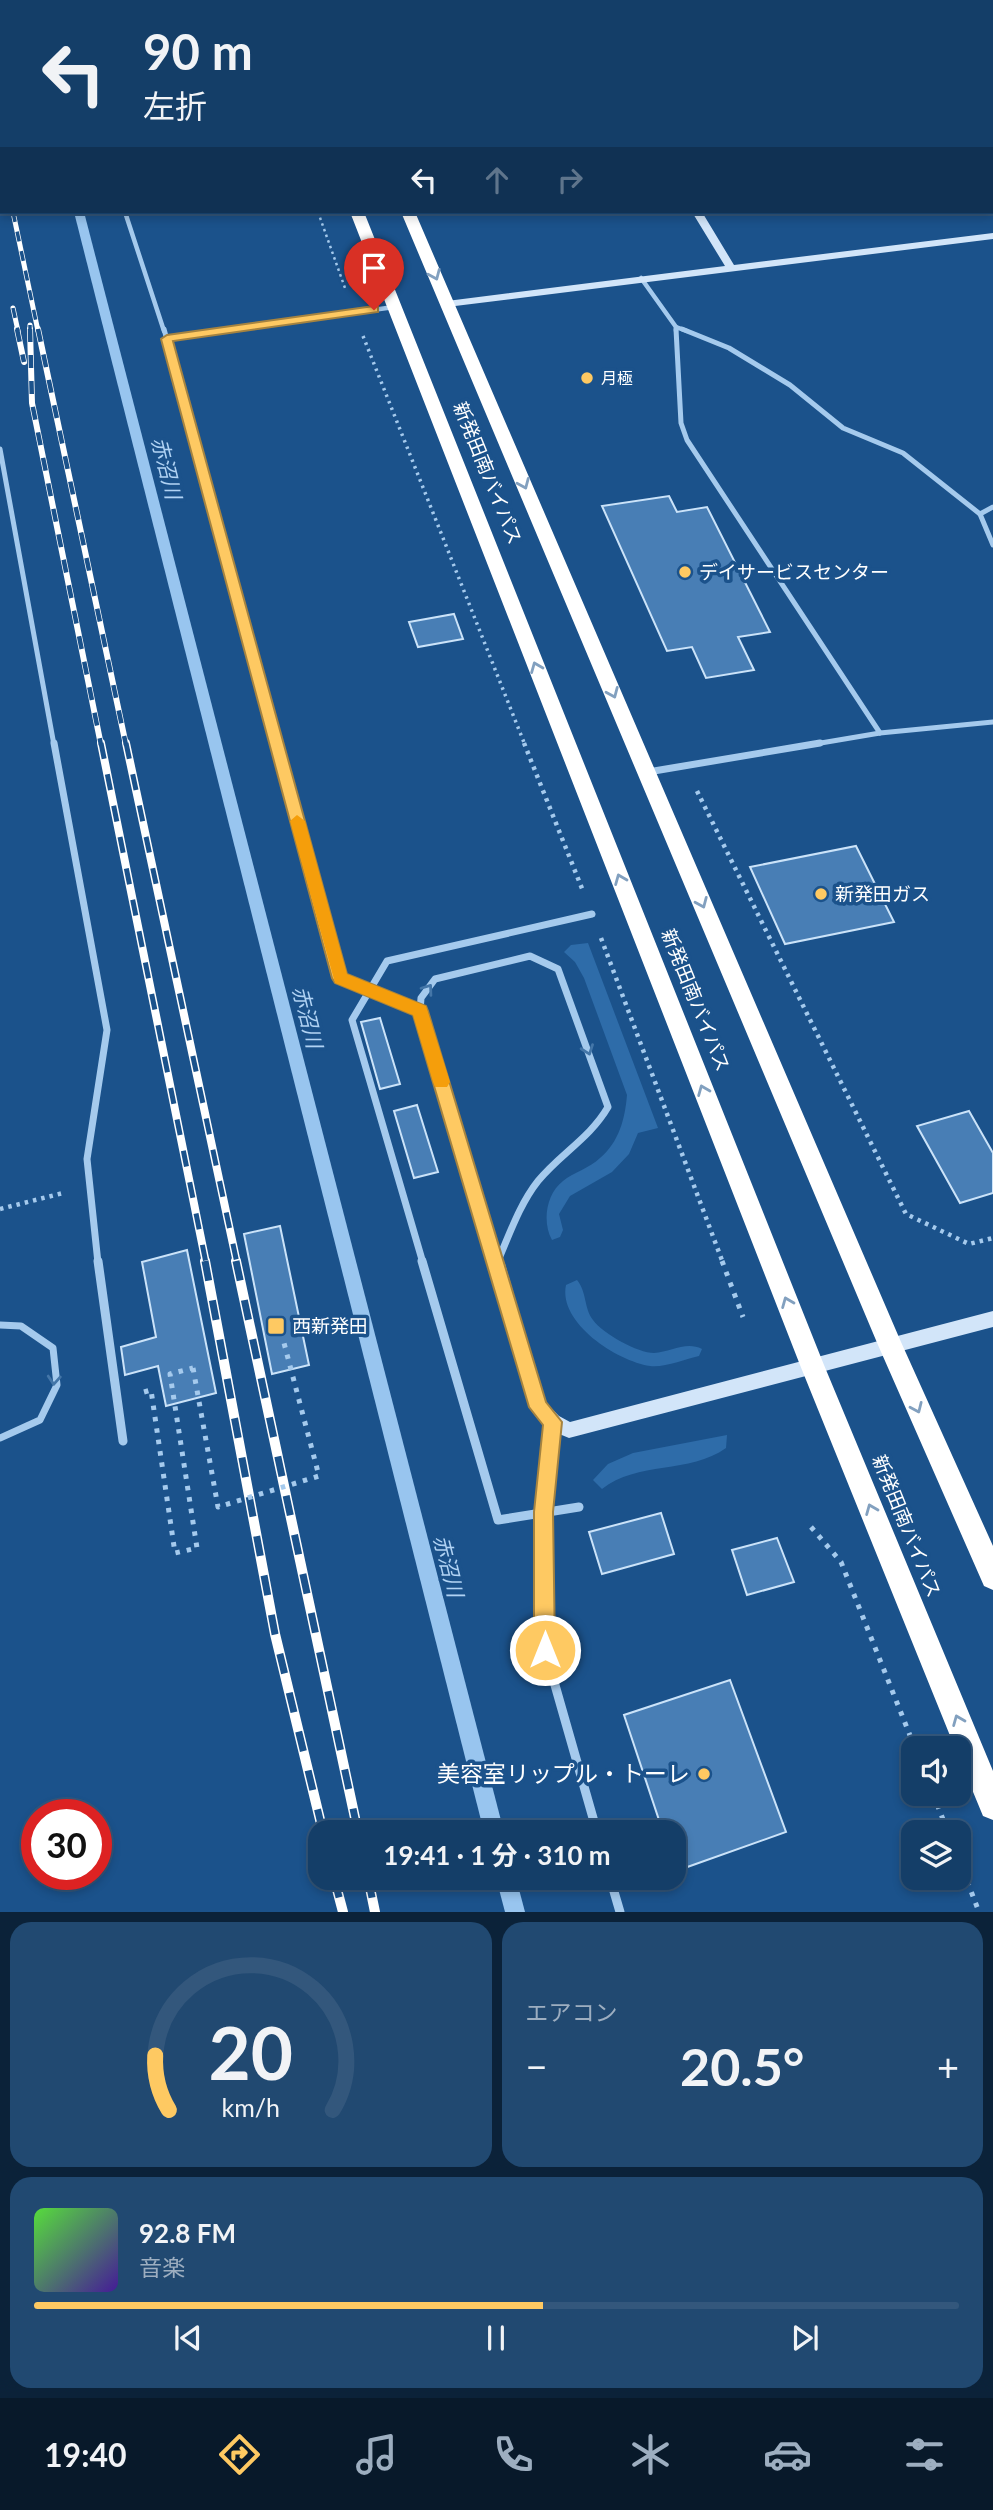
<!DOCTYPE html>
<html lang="ja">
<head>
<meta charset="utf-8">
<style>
  :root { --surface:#143e68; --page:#214971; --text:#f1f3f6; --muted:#9daec0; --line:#33577c; --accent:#fec962 }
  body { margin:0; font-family:Lato,"Noto Sans JP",sans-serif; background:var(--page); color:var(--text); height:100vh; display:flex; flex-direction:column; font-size:26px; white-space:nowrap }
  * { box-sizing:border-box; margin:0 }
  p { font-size:23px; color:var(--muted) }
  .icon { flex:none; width:38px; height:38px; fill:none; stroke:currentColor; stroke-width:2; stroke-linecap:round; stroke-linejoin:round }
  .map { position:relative; height:1912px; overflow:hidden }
  .panel { display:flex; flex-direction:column; gap:10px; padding:10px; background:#0b2239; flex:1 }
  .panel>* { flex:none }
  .guide { position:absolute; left:0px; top:0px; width:994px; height:214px; box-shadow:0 4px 10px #0003,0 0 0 2px var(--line); background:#143e68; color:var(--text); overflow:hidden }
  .buttons { position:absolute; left:901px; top:1736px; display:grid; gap:14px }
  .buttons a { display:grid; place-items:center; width:70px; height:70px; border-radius:14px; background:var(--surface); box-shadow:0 4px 10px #0003,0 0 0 2px var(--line); font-size:35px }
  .speed { position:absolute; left:21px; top:1799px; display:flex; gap:14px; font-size:35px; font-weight:700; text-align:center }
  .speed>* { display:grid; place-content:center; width:91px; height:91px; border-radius:50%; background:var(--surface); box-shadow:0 4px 10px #0003,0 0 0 2px var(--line); line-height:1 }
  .speed .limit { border:10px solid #d22; background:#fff; color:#111 }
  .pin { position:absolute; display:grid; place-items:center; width:60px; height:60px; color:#fff; margin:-72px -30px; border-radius:50% 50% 50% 0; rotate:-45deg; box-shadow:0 0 7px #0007 }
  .pin .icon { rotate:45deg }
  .me { position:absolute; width:77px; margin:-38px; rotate:0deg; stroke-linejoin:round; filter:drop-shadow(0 0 5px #0008) }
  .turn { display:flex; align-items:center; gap:24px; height:147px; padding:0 28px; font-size:32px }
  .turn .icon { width:91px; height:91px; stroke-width:2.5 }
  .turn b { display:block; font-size:49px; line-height:60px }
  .lanes { display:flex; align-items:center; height:66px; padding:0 28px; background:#0003; justify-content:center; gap:35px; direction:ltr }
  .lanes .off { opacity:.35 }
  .big { font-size:52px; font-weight:700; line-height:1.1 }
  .panel .tile { flex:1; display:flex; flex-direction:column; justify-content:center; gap:10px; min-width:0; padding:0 24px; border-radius:21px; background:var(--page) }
  .panel .dial { align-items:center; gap:0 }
  .dial svg { height:182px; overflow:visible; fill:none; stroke:var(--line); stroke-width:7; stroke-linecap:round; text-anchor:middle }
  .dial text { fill:var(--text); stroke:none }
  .song { display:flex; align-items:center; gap:21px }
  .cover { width:84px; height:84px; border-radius:10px; background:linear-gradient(135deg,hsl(110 70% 55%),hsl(260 70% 35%)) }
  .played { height:7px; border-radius:4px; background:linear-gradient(90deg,var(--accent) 55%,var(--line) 55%) }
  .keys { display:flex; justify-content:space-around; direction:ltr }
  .heat { display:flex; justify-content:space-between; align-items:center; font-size:38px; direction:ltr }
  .panel .tiles { flex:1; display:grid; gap:10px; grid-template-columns:1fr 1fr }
  .tile:last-child { grid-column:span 2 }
  .trip { position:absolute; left:308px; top:1820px; width:378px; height:70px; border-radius:21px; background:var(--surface); box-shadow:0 4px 10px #0003,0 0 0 2px var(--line); font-weight:700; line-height:70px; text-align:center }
  .dock { display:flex; height:112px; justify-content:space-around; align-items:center; background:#08192a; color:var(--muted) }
  .dock .icon { width:49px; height:49px }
  .dock .active { color:var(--accent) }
  .dock b { font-size:32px; color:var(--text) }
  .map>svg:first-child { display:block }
  .green { fill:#2e6ca9 }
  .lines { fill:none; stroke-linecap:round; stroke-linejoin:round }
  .stream { fill:#98c5ef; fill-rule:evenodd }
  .building { fill:#487eb5; stroke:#cbe3f9; stroke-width:2 }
  .path-far3 { stroke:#a5caed; stroke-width:2.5; stroke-dasharray:2.5 3.5; stroke-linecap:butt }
  .path-far2 { stroke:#a5caed; stroke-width:3.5; stroke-dasharray:2.5 4.5; stroke-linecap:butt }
  .path-far1 { stroke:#a5caed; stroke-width:4.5; stroke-dasharray:3.5 5; stroke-linecap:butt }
  .path { stroke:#a5caed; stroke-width:5; stroke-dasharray:4.5 7; stroke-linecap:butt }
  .lane { stroke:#a5caed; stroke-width:7 }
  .street-far3 { stroke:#a5caed; stroke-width:4.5 }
  .street-far2 { stroke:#a5caed; stroke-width:5 }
  .street-far1 { stroke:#a5caed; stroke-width:7 }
  .street { stroke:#a5caed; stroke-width:9 }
  .secondary { fill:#d2e5f9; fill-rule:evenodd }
  .highway { fill:#fff; fill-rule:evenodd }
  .rail-far3-casing { stroke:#fff; stroke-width:5 }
  .rail-far2-casing { stroke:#fff; stroke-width:6 }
  .rail-far1-casing { stroke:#fff; stroke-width:8 }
  .rail-casing { stroke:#fff; stroke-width:10 }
  .rail-far3 { stroke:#1b528b; stroke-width:3.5; stroke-dasharray:10; stroke-linecap:butt }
  .rail-far2 { stroke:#1b528b; stroke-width:4.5; stroke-dasharray:13; stroke-linecap:butt }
  .rail-far1 { stroke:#1b528b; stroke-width:5; stroke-dasharray:16; stroke-linecap:butt }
  .rail { stroke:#1b528b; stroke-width:7; stroke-dasharray:20; stroke-linecap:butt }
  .path-bridge { stroke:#a5caed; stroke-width:5; stroke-dasharray:4.5 7; stroke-linecap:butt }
  .oneway { stroke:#82a0bf }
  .oneway2 { stroke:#4476a8 }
  .route { fill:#fec962; stroke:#a58340; stroke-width:2 }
  .slow { fill:#f59e0b }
  .poi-dot { fill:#fec962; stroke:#1b528b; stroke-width:2.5 }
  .labels { text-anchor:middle; stroke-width:7; stroke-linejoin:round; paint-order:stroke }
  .far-poi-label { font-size:16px; fill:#fff; stroke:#1b528b; text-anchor:start }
  .street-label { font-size:19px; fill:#fff; stroke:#1b528b }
  .poi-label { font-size:19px; fill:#fff; stroke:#1b528b; text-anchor:start }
  .water-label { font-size:21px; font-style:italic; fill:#b1d3f4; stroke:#1b528b }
  .near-poi-label { font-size:23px; fill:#fff; stroke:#1b528b; text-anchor:end }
</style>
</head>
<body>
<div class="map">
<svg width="993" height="1912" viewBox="0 0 993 1912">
  <rect width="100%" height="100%" fill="#1b528b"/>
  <g class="green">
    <path d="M588,943l70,185 -20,5 -9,21 -17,18 -42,24 -11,18 4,16 -3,7 -8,3c-10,-18 -6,-46 11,-59 11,-9 27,-13 37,-23 19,-16 25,-39 27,-63l-43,-117 -9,-16 -11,-10 7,-7z"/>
    <path d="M577,1280c10,12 7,29 16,40 10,14 45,33 61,33 17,-1 32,-12 48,-4l-3,7c-14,3 -35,12 -49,10 -33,-5 -92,-43 -84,-81z"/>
    <path d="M727,1435l-1,13c-36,26 -89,13 -124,41l-9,-9 15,-16 25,-11z"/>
  </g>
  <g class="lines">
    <g class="stream">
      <polygon points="20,0 28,0 29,2 21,2"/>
      <polygon points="74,212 84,212 504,1832 484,1832"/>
      <polygon points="496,1878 516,1878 525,1912 505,1912"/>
    </g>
  </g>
  <g class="building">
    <polygon points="669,496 677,512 707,507 770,632 738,637 754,670 706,678 692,647 667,651 602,506"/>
    <polygon points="454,614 463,639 418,647 409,622"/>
    <polygon points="856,846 894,922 785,944 750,867"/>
    <polygon points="380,1018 400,1084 380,1089 361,1022"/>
    <polygon points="417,1105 438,1172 414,1178 394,1111"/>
    <polygon points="969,1111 993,1153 993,1193 960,1203 917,1126"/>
    <polygon points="280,1226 309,1365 272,1374 244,1234"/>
    <polygon points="187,1250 216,1393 166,1406 158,1366 125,1375 121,1347 156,1337 142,1262"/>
    <polygon points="661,1513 674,1554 602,1574 589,1532"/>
    <polygon points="777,1538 794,1582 747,1595 732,1550"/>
    <polygon points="730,1680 786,1832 676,1871 674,1832 663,1832 624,1715"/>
  </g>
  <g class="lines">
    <polyline class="path-far3" points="318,212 345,288"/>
    <polyline class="path-far2" points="363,336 525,745"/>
    <g class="path-far1">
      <polyline points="524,743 583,891"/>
      <polyline points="697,791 906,1214 969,1244 993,1238"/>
      <polyline points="601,938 723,1263"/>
      <polyline points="0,1209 63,1193"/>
    </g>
    <g class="path">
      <polyline points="722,1261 743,1317"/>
      <polyline points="144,1392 151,1390 175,1553 197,1548 170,1374 193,1368"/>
      <polyline points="811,1527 841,1562 915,1748"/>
      <polyline points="933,1794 948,1832"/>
      <polyline points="959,1860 979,1912"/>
    </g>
    <polyline class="lane" points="0,1325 21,1326 53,1348 57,1385 40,1420 0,1438"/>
    <g class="street-far3">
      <polyline points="125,212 164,331"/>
      <polyline points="641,278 676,327 676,331"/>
      <polyline points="676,327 687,331"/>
      <polyline points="223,331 394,307"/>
    </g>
    <g class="street-far2">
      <polyline points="164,329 277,745"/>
      <polyline points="676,329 681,423 687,440 880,733"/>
      <polyline points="682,329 729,348 790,385 843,428 903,453 980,514"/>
      <polyline points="167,339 235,329"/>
      <polyline points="0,449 54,745"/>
      <polyline points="993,507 980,514 993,545"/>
      <polyline points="809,745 880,733 993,722"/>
    </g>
    <g class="street-far1">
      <polyline points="54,743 107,1030 87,1159 98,1263"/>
      <polyline points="276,743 340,978 420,1011"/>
      <polyline points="648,772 820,743"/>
      <polyline points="423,1263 352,1020 387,961 592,914"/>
      <path d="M497,1263l-77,-252 1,-13 14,-19 95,-23 28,13 50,138c-18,31 -48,47 -70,74 -19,24 -29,55 -41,82"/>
    </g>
    <g class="street">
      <polyline points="98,1261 123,1441"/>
      <polyline points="422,1261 498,1520 579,1507"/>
      <polyline points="496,1261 497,1264 498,1261"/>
      <polyline points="553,1422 544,1512 545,1650 597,1832"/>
      <polyline points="610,1878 620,1912"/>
    </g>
    <g class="secondary">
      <polygon points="567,0 575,0 576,2 568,2"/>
      <polygon points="692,212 702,212 734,265 993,233 993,239 447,307 442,304 447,301 725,266"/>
      <path d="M497,1257l6,2 2,5 40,138 14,14 11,6 423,-111v16l-424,111c-16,-6 -32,-15 -39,-31l-41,-143 2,-5z"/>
    </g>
    <g class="highway">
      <polygon points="267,0 279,0 280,2 268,2"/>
      <polygon points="312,0 324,0 325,2 313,2"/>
      <polygon points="350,212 364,212 824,1365 993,1771 993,1820 983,1816 959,1758 959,1748 955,1748 800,1365"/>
      <polygon points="401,212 415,212 901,1342 993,1546 993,1590 984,1586 878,1345"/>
    </g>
    <g class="rail-far3-casing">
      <g id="rail-far3">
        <polyline points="0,148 2,156"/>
        <polyline points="13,212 38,331"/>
        <polyline points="13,308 18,331"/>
        <polyline points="30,325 30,331"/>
      </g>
    </g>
    <g class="rail-far2-casing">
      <g id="rail-far2">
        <polyline points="17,329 24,362"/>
        <polyline points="30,329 32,403 101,745"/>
        <polyline points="38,329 126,745"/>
      </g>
    </g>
    <g class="rail-far1-casing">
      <g id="rail-far1">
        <polyline points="101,743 206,1263"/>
        <polyline points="126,743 237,1263"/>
      </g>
    </g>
    <g class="rail-casing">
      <g id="rail">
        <polyline points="205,1261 275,1634 323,1832"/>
        <polyline points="236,1261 358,1832"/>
        <polyline points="334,1878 343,1912"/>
        <polyline points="368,1878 375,1912"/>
      </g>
    </g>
    <use href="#rail-far3" class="rail-far3"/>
    <use href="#rail-far2" class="rail-far2"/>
    <use href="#rail-far1" class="rail-far1"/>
    <use href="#rail" class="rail"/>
    <polyline class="path-bridge" points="193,1368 218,1507 319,1476 284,1343"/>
  </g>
  <defs><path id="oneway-chevron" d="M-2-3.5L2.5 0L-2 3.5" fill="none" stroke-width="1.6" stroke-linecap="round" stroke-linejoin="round" transform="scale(1.75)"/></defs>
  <g class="oneway">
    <use href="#oneway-chevron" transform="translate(435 275) rotate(67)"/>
    <use href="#oneway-chevron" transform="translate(524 484) rotate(67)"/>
    <use href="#oneway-chevron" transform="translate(536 667) rotate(-112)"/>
    <use href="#oneway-chevron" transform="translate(613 693) rotate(67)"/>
    <use href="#oneway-chevron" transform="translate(620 879) rotate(-112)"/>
    <use href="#oneway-chevron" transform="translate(702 903) rotate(67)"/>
    <use href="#oneway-chevron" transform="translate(703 1090) rotate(-112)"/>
    <use href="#oneway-chevron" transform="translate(787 1302) rotate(-112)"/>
    <use href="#oneway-chevron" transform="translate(917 1408) rotate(66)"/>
    <use href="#oneway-chevron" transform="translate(871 1509) rotate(-112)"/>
    <use href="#oneway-chevron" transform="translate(958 1720) rotate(-112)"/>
  </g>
  <g class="oneway2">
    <use href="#oneway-chevron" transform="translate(428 989) rotate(-54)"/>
    <use href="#oneway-chevron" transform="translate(588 1050) rotate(70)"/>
    <use href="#oneway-chevron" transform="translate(54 1380) rotate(94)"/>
  </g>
  <polygon class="route" points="374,306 378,307 378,312 173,341 347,974 426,1006 428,1011 546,1402 562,1422 553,1512 555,1650 552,1657 545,1660 537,1657 534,1650 534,1512 543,1425 529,1407 413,1015 335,983 332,978 161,339 167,335"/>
  <polygon class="slow" points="297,815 305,821 347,974 426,1006 450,1082 447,1087 435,1087 433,1082 413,1015 335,983 290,821"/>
  <g class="poi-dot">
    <circle cx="587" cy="378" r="7"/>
    <circle cx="685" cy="572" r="7"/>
    <circle cx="821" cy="894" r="7"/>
    <rect x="267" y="1317" width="18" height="18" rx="3.5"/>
    <circle cx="704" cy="1774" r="7"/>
  </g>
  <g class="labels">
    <g class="far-poi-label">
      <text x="601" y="384">月極</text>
    </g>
    <g class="street-label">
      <text transform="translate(488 473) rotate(68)" y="7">新発田南バイパス</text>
      <text transform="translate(696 1000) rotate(68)" y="7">新発田南バイパス</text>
      <text transform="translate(907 1526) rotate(68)" y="7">新発田南バイパス</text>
    </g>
    <g class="poi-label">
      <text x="699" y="579">デイサービスセンター</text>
      <text x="835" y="901">新発田ガス</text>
      <text x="292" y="1333">西新発田</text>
    </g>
    <g class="water-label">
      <text transform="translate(166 468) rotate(76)" y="7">赤沼川</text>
      <text transform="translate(307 1017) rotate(76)" y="7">赤沼川</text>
      <text transform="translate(448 1566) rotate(76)" y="7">赤沼川</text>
    </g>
    <g class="near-poi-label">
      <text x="690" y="1782">美容室リップル・トーレ</text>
    </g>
  </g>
</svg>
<div class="buttons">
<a><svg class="icon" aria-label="sound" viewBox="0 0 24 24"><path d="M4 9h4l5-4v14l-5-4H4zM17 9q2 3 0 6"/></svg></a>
<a><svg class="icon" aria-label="layers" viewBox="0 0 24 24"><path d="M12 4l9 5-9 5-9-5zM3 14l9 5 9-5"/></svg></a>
</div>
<div class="speed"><div class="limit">30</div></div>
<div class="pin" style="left:374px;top:310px;background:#d93025"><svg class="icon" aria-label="arrive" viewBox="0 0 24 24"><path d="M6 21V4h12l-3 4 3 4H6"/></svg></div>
<svg class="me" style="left:545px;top:1650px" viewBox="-20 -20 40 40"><circle r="17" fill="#fec962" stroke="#fff" stroke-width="3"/><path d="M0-11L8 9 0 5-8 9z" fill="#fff"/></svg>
<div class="trip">19:41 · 1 分 · 310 m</div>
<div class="guide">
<div class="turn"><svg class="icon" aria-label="left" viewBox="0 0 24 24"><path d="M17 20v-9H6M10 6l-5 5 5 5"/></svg><div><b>90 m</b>左折</div></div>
<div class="lanes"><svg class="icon" aria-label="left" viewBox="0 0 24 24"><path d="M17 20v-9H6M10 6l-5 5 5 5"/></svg><svg class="icon off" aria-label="ahead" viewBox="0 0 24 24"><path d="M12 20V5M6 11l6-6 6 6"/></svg><svg class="icon off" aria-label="right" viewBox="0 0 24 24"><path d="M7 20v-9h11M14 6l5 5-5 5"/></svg></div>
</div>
</div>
<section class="panel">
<div class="tiles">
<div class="tile dial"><svg viewBox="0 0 100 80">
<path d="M14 69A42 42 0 1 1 86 69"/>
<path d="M14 69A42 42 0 0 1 8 45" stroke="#fec962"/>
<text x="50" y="56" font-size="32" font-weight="700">20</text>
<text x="50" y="72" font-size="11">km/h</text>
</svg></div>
<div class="tile"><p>エアコン</p>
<div class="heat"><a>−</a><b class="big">20.5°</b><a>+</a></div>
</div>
<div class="tile">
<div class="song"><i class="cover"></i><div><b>92.8 FM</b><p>音楽</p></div></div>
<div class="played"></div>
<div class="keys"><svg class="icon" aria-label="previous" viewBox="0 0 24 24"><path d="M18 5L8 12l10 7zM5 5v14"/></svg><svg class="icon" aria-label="pause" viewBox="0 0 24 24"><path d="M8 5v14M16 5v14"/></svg><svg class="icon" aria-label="next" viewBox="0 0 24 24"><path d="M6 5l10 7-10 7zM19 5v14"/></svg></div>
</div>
</div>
</section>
<nav class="dock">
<b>19:40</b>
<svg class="icon active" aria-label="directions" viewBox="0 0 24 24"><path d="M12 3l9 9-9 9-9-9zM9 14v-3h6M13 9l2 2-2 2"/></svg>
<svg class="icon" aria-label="music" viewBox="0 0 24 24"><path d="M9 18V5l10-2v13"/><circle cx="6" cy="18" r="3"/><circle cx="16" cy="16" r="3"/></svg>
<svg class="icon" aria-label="phone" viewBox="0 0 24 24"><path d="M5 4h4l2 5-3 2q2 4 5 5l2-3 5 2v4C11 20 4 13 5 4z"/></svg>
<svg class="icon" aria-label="climate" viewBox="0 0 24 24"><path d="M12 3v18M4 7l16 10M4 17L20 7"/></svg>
<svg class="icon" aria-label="car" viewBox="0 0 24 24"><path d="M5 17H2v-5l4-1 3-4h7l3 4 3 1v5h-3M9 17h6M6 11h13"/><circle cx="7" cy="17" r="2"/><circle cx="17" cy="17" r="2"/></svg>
<svg class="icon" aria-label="filters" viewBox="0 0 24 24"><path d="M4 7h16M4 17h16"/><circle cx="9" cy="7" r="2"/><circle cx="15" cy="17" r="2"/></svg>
</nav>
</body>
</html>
